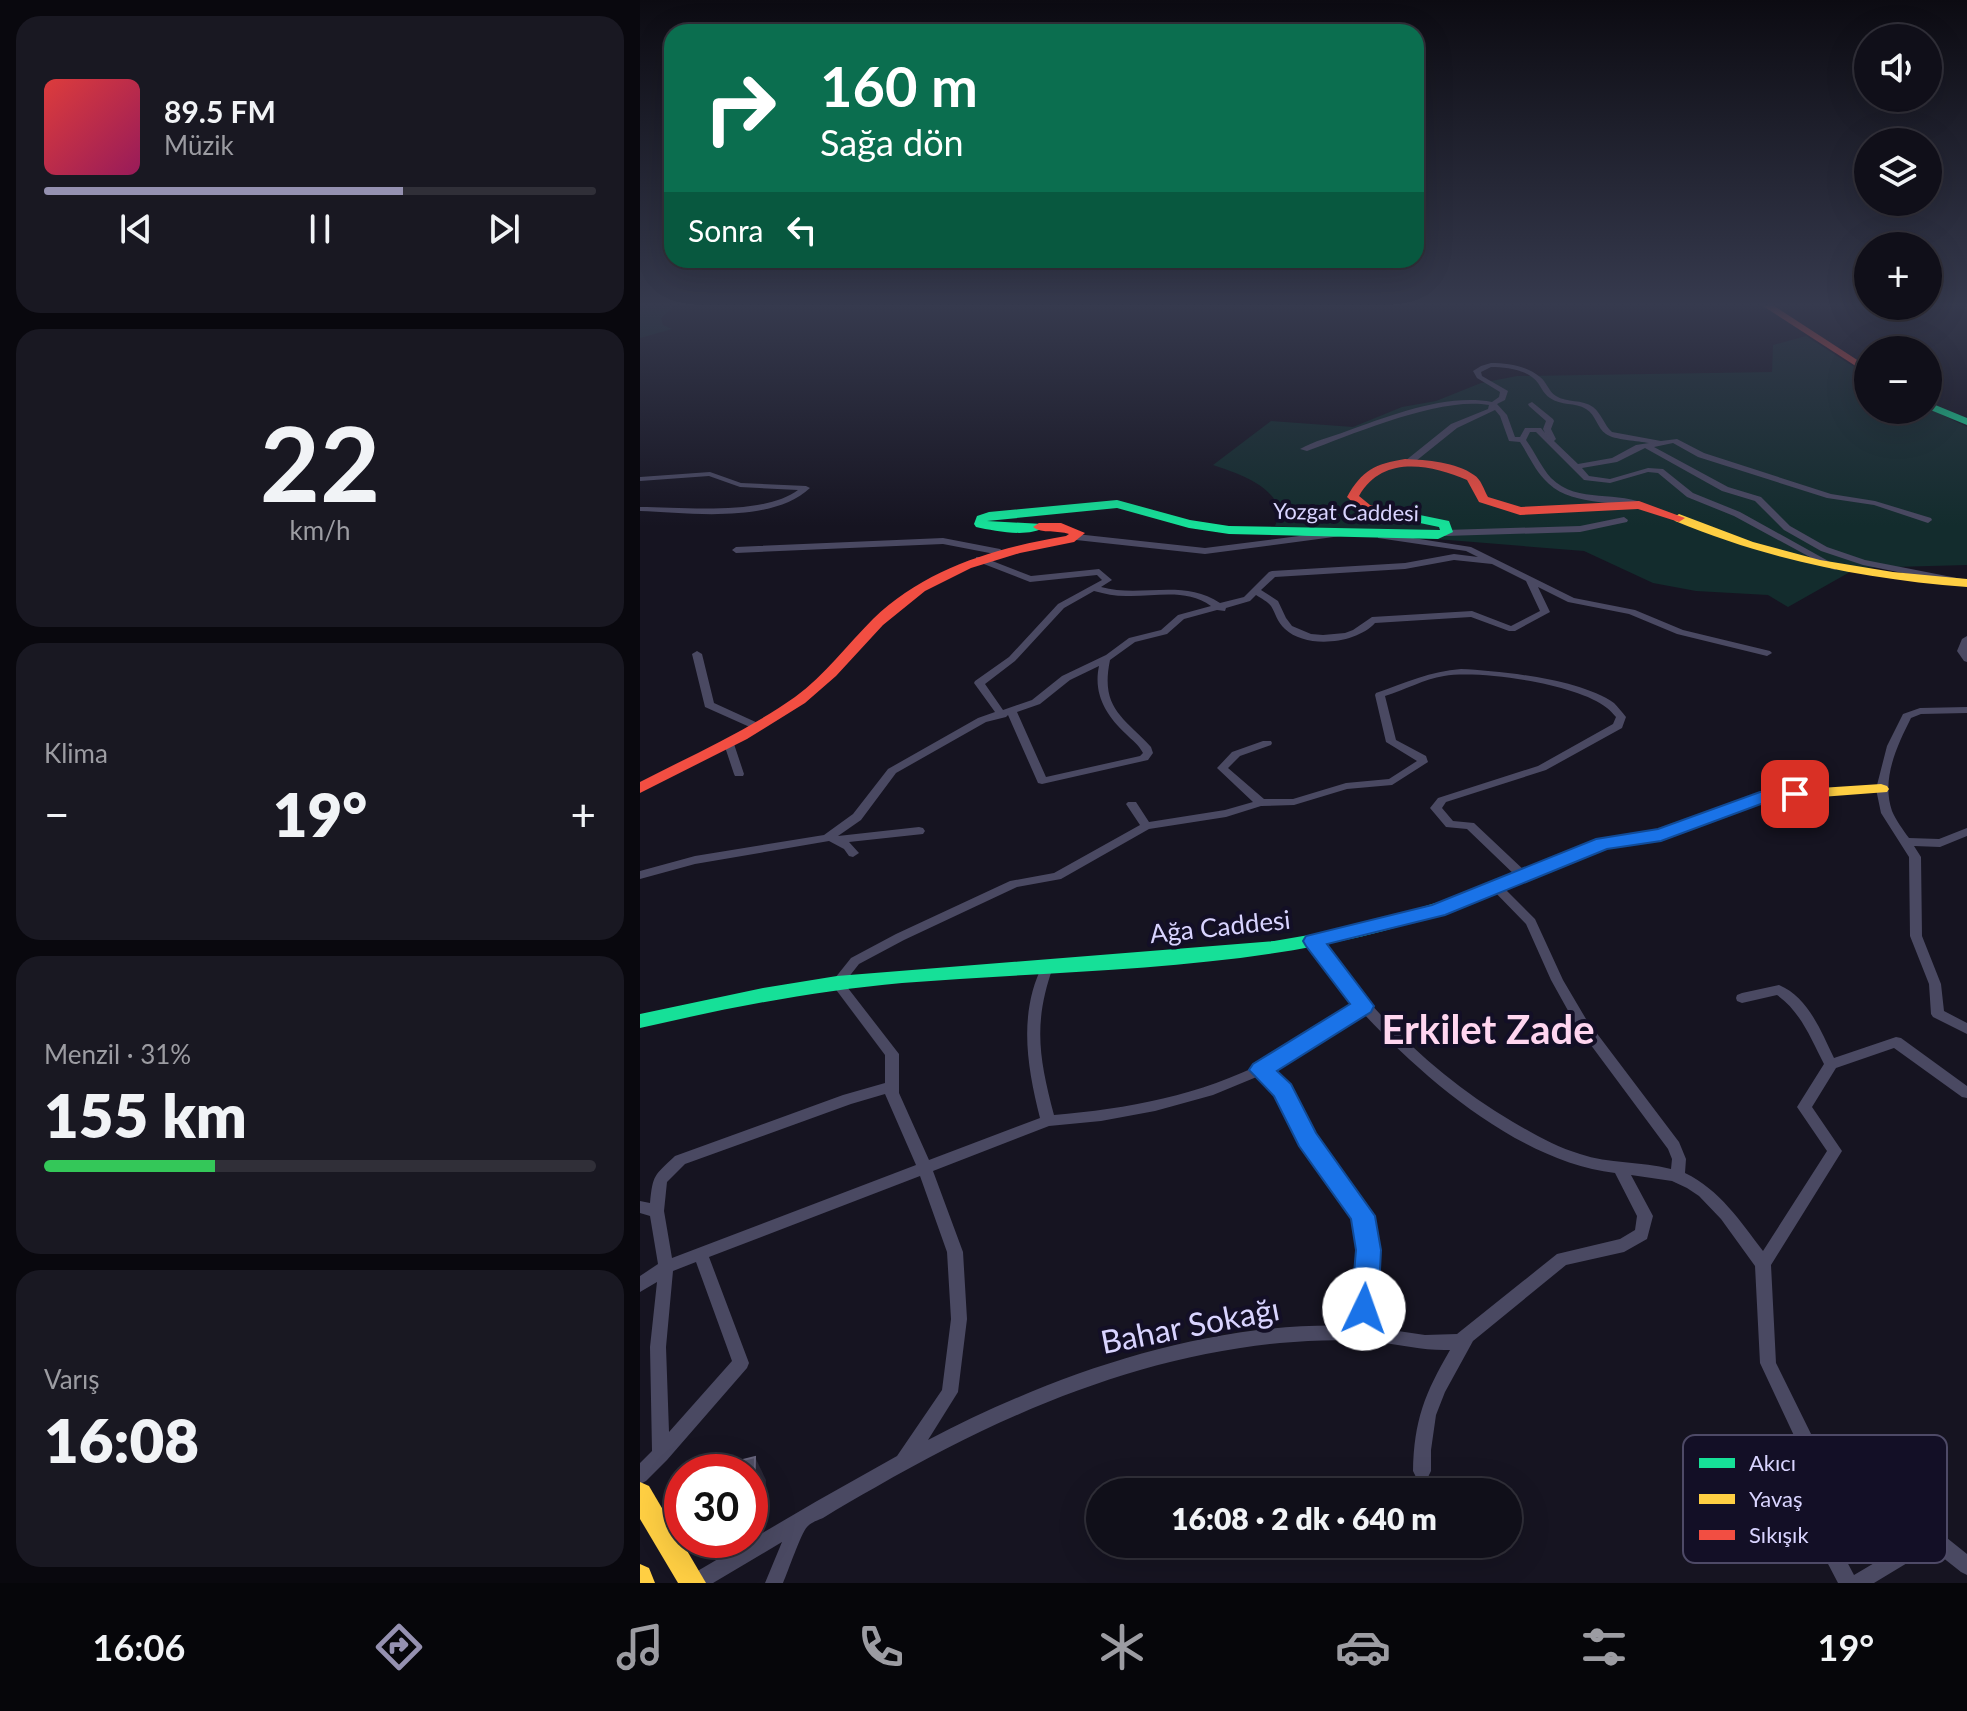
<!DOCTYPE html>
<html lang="tr">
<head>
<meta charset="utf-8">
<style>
  :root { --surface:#100f19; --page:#191822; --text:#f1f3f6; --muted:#9c9ca2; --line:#302f38; --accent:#9591b1 }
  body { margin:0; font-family:Lato,sans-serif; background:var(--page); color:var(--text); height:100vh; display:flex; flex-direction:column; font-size:30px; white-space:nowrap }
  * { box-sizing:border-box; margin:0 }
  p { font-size:26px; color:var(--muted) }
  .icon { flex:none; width:44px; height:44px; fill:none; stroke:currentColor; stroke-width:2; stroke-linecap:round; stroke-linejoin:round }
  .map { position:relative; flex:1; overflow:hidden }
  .sheet { display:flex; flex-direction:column; gap:16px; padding:16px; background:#09080e; width:640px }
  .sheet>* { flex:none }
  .guide { position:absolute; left:24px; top:24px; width:760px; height:244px; border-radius:24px; box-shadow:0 8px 32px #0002,0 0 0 2px var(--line); background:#0b6e4f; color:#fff; overflow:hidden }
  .controls { position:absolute; left:1214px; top:24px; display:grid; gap:16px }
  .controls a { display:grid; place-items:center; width:88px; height:88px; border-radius:50%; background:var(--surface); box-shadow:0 8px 32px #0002,0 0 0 2px var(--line); font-size:40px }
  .speed { position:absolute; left:24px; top:1454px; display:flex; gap:16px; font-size:40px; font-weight:700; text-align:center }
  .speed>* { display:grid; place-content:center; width:104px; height:104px; border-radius:50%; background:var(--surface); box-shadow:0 8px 32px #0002,0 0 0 2px var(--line); line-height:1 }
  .speed .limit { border:12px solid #d22; background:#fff; color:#111 }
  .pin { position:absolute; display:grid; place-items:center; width:68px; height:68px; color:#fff; margin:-34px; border-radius:16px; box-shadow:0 4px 12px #0006 }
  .me { position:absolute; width:88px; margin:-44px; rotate:3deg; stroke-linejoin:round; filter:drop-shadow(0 0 6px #0008) }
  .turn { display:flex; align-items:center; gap:28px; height:168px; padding:0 24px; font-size:36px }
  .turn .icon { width:104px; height:104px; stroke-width:2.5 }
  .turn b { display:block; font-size:56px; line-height:68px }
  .then { display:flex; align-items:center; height:76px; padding:0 24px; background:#0003; gap:16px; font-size:30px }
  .big { font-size:60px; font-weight:800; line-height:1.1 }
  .sheet .tile { flex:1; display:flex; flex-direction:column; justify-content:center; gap:12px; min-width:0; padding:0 28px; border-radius:24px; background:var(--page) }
  .sheet .dial { align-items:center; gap:0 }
  .dial b { font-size:104px; line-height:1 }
  .song { display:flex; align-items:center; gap:24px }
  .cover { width:96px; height:96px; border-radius:12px; background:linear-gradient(135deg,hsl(0 70% 55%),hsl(330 70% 35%)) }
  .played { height:8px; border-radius:4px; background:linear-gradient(90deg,var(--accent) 65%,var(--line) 65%) }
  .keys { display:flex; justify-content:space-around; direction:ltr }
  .heat { display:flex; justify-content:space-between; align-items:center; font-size:44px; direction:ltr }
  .charge { height:12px; border-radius:6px; background:linear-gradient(90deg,#34c759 31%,var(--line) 0) }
  .trip { position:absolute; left:446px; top:1478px; width:436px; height:80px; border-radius:40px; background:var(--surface); box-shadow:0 8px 32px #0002,0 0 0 2px var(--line); font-weight:800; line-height:80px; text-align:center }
  .dock { display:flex; height:128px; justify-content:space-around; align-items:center; background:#06060a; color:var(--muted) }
  .dock .icon { width:56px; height:56px }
  .dock .current { color:var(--accent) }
  .dock b { font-size:36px; color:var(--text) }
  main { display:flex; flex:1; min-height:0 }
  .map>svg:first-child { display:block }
  .green { fill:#132c2d }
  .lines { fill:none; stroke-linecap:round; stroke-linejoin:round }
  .street { fill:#4a4962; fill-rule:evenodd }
  .fast { fill:#16e098; fill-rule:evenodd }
  .slow { fill:#ffcf43; fill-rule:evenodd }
  .jam { fill:#f24e42; fill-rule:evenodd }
  .shaded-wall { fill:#282635 }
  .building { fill:#504e63; stroke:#66637b; stroke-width:2 }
  .route { fill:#1a73e8; stroke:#114b97; stroke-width:2 }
  .labels { text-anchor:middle; stroke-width:8; stroke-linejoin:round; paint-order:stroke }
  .far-street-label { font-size:22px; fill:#d9d4ff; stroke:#130f26 }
  .street-label { font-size:26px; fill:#d9d4ff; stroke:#130f26 }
  .near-street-label { font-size:32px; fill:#d9d4ff; stroke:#130f26 }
  .near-district-label { font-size:40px; font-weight:bold; fill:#ffd6f0; stroke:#130f26 }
  .key { fill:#130f26; stroke:#4e4a67; stroke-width:2 }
  .key-label { font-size:22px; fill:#d9d4ff }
</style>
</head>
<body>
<main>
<section class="sheet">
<div class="tile">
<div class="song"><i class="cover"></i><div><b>89.5 FM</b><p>Müzik</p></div></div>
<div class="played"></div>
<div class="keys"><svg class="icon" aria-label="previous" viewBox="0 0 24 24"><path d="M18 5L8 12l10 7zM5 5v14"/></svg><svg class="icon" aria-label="pause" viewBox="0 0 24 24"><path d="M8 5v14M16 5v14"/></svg><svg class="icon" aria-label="next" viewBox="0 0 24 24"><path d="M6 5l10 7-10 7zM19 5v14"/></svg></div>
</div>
<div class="tile dial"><b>22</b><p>km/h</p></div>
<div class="tile"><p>Klima</p>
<div class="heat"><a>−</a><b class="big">19°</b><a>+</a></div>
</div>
<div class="tile"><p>Menzil · 31%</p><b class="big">155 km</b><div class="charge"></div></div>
<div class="tile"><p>Varış</p><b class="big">16:08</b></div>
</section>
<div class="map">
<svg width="1327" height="1583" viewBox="0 0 1327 1583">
  <rect width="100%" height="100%" fill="#161421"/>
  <g class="green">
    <polygon points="0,304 37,304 21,318 23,325 32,329 0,338"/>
    <path d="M1166,336l62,40v34l60,-2 39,19v138l-110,3 -69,39 -20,-12 -72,-4 -43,-8 -69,-32 -309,-25 5,-13c-5,-28 -43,-40 -67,-48l58,-44 82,6 49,-20 34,-6 45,-18 36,-7 255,-4 1,-27z"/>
  </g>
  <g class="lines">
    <g class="street">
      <path d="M851,363c17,0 36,3 49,14 7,5 8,14 16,19 11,7 26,3 37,11 9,7 11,18 19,25l49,9 16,-2 27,14 127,41 44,7 56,17 1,2 -4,3 -54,-18 -47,-7 -129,-41 -25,-14 -19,4 74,40 33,10 29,29 37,21 38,13 102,20v6l-104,-21 -42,-14 -37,-21 -29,-29 -33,-10 -77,-43 -28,14 -35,6 7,8 21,3 38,-11 15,1 30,24 47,19 99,55 -4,3 -3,-1 -98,-53 -47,-19 -29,-24 -10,-1 -38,11 -26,-3 -48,-48h-6l-4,8c9,12 15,27 25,38 27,27 68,11 98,28l-4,2c-32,-8 -77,-1 -101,-29 -10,-11 -16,-25 -24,-37l-11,-1 -9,-25 -5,-6 -38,18 -46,37h-6v-4l46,-37 37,-15 1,-4c-48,-9 -136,29 -182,46l-7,-2c14,-8 31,-12 47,-18 42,-15 99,-38 145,-29l7,-5 1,-5 -23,-14 -4,-7 8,-5zM851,367c16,0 38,3 47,16 4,6 6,11 12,15 11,8 25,4 36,11 10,6 11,19 20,25 8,6 33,7 43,9l-13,2 -24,13 -34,6 -24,-23 2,-2 -5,-10 3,-8 -1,-2 -21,-17 -4,2 1,2 17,15 -3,8 2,4 -4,-5h-16l-5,9h-5l-8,-22 -10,-11 8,-4 3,-9 -26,-15 -1,-4z"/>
      <path d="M70,472l31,11 65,3 4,2c-38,36 -121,25 -170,23v-4c43,0 123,9 158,-17l-58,-3 -31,-11 -69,5v-4z"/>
      <polygon points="984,517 988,520 987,522 940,532 805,536 801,533 805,530 940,526"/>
      <polygon points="698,531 701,532 701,536 565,554 436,540 432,537 436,534 565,548"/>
      <path d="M741,533l90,14 103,51 61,12 48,20 87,21 2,2 -5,3 -90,-22 -48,-20 -61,-12 -30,-15 12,25 -35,19h-6l-38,-14 -96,6c-19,21 -69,26 -90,6 -8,-7 -9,-15 -14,-23 -3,-4 -10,-8 -15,-11l-6,6 -24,7 -1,3 -8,-1 -33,9 -17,15 -32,8 -25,18c-10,48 13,57 41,87l2,6 -5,7 -106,24 -4,-1 -30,-68 -2,2 -20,5 -90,51 -35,47 -23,16 81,-9 4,1 2,3 -2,3 -74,8 10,11 -6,4 -4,-1 -5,-7 -15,-8 -134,23 -55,15v-8l55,-15 129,-21 29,-21 35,-45 90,-51 17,-6 -21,-29 1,-2 34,-24 49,-53 44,-24 -5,-5 -67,7 -54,-21v-4h6l49,19 68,-7 13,11 -11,7c40,11 82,-9 119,16l24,-6 25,-25 3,-1 133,-8 49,-9 24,3 -12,-6 -88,-13v-4zM814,560l38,4 34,17 14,30 -29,15 -39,-15 -100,6 -19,13 -8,3 -22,2 -12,-1 -19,-8 -6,-8 -8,-17 -17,-11 14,-13 130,-8zM454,591c11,3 21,5 32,5 29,1 60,-8 85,10l-33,9 -17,15 -32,8 -23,17 -44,21 -30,24 -29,10 -18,-26 30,-23 49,-53zM459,666c-6,28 7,49 27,68 6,6 13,11 17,19l-3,3 -94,21 -29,-65 23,-8 30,-24z"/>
      <polygon points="303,538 360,549 364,552 360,555 303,544 96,553 92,550 96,547"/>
      <polygon points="1327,636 1327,662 1324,661 1317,651 1322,639"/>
      <polygon points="57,651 62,654 74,703 120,724 121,726 120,728 112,728 65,707 52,654"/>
      <path d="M821,669c41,2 119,10 153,34 4,4 8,9 12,14l-4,11 -76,42 -100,32 -4,6 11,13 21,2 52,49 2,3 -2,3h-8l-51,-49 -21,-2 -16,-19 8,-10 100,-32 75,-42 3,-7c-3,-3 -5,-6 -9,-9 -29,-24 -126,-38 -163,-32 -20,3 -39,14 -59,20l11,44 30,16 2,6 -36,23 -45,4 -53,16 -33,1 -35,11 -77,12 -88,50 -44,8 -113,53 -45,24 -15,19 55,71v39l30,67 111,-42c-13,-52 -22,-104 3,-154h8l2,3c-20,56 -14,91 1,148 73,-6 147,-20 213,-54 31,-16 59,-37 89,-56l-47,-61 -2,-3 2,-3h8c54,73 117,138 196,184 21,12 43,25 67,32 29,10 61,7 91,15l1,-10 -4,-10 -92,-124 -25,-45 -25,-56 -37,-38 6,-4 4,1 36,36 28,61 23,39 93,123 7,17 -1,14c35,17 55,48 78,78l64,-100 -30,-44 27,-43c-13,-25 -23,-52 -47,-69l-35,8 -5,-2 -1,-3 1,-3 5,-2 37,-8c29,12 42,46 55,73l62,-21 5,1 66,48v12l-5,-1 -68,-49 -58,20 -24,39 30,44 -71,114 5,98 39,79 -5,18 1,18 4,19 13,29 26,49 71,-42 22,5 20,16v21l-6,-3 -24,-19 -10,-2 -53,32h-36l-23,-44 -18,-42 -4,-19v-18l4,-18 -37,-79 -5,-97 -34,-47 -22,-23 -12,-8 -15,-7 -41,-6 22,41 -6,23 -23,13 -58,13 -93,76 -28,51 -9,23 -5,35v21l-3,6 -6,3 -6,-3 -3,-6c1,-51 12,-78 37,-121 -25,1 -48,-5 -72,-8 -33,-3 -66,-2 -98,1 -145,14 -279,72 -404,144 -18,10 -36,20 -53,31 -5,2 -13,5 -16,9 -6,6 -19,45 -24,56h-18l17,-41 -69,41h-26l2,-7 128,-75 80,-45 45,-66 9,-71 -4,-67 -27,-76 -211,81 40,106 -2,5 -80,92 -21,21 -6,3v-21l12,-12 -2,-104 7,-65 -17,10v-16l18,-12 -8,-48 -10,-3v-12l10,2c3,-29 4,-27 25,-47l168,-61 42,-12v-28l-54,-72 20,-25 45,-24 114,-53 44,-8 86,-48 -14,-21 2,-2h8l13,20 76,-12 28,-8 -36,-34 15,-16 31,-11h8l1,2 -1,2 -31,11 -12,12 36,31h29l53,-16 43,-4 28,-18 -31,-19 -11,-47 1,-2c29,-10 55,-22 85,-24zM723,1013c62,67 158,149 252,160l22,43 -2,14 -15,9 -63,15 -100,80 -32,1 -54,-8 5,-77 -5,-34 -58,-81 -25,-49 -17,-15 32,-19zM619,1076l19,18 25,49 53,75 4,32 -5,76c-146,-6 -299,47 -427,114l30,-48 9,-73 -4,-67 -30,-81 116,-45 52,-5 54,-10 58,-16zM245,1094l31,71 -244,93 -8,-47 3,-29 18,-18 166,-60zM56,1262l36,99 -63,71 -3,-85 7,-76z"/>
      <path d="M1327,707v6l-46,1 -10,4c-14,28 -30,61 -19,93 4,9 11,19 17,27l30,1 28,-11v8l-27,11 -26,-1 7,11 1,79 19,48 3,27 23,12v11l-34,-17 -2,-3 -2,-30 -19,-48 -1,-79 -28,-44 -5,-24 11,-43 16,-32 17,-6z"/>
      <polygon points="88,738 93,741 104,774 103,776 95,776 94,774 83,741"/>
    </g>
    <g class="fast">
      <polygon points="1288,402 1327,418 1327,425 1288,409"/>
      <path d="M477,500l73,20 39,6 211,4 -1,-3 -67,-14 -2,-3 6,-4 73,15 4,11 -15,7 -209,-5 -40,-6 -72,-20 -130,13 56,3 2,3c-17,11 -50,4 -69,0l-2,-3 3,-8 12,-4z"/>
      <path d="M805,900l6,2 3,4 -3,4c-175,63 -366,58 -549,73 -89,8 -175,25 -262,45v-14l123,-26 74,-12 437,-35 87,-15z"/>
    </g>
    <g class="slow">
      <path d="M1039,514l74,28 67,18 73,12 74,7v8c-102,-8 -198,-27 -292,-66l-2,-3z"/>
      <polygon points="1241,784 1247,786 1249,789 1247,792 1128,801 1027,839 966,848 811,910 799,910 796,906 799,902 957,839 1018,830 1120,792"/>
      <polygon points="0,1482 9,1486 66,1583 38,1583 0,1519"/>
      <polygon points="0,1564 9,1568 15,1583 0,1583"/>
    </g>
    <g class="jam">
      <polygon points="1120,304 1131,304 1228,367 1228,374"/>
      <path d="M765,459c22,1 51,3 69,16 7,4 10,15 14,22l33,10 118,-6 46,17 -6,4 -41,-13 -118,6 -41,-13 -12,-22c-37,-16 -85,-25 -108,16l11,9 10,2v6l-18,-2 -15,-14c15,-27 28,-33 58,-38z"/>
      <path d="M421,523l24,10 -11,9 -54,11 -49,15 -46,23 -42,34 -47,51 -31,27 -58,36 -107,54v-11c52,-27 107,-51 155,-85 30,-22 52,-52 78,-78 53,-51 122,-71 193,-83l3,-2c-11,-4 -27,0 -36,-7l6,-4z"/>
    </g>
  </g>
  <g class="shaded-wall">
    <polygon points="115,1457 126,1480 125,1528 110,1537 110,1508"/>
    <polygon points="71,1540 99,1540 75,1546"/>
  </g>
  <polygon class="building" points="115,1457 114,1505 110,1508 110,1472 65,1472 66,1469"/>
  <linearGradient id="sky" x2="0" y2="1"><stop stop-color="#0c0b12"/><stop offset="0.58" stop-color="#363a4e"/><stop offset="1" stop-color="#363a4e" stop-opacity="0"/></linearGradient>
  <rect width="1327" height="526" fill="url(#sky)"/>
  <polygon class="route" points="1155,789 1164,794 1161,798 1129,801 1021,841 967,849 805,915 687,944 734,1006 731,1012 637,1071 651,1084 676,1133 735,1216 741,1250 738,1309 734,1318 724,1321 715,1318 711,1309 716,1250 711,1219 659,1146 634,1096 609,1070 613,1064 710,1004 666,946 663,941 666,936 792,905 956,839 1018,829 1120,792"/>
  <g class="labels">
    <g class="far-street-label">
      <text transform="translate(706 512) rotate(1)" y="8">Yozgat Caddesi</text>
    </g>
    <g class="street-label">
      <text transform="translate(580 927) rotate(-6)" y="9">Ağa Caddesi</text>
    </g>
    <g class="near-street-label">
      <text transform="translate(550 1326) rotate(-11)" y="11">Bahar Sokağı</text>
    </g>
    <g class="near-district-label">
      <text x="848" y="1044">Erkilet Zade</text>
    </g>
  </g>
  <rect x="1043" y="1435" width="264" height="128" rx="12" class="key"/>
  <rect x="1059" y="1458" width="36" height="10" fill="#16e098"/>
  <rect x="1059" y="1494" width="36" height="10" fill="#ffcf43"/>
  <rect x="1059" y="1530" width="36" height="10" fill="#f24e42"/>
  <g class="key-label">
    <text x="1109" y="1471">Akıcı</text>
    <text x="1109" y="1507">Yavaş</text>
    <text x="1109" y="1543">Sıkışık</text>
  </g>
</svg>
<div class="controls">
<a><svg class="icon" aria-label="sound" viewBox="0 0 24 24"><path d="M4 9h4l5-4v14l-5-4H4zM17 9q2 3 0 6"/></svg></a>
<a><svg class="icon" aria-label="layers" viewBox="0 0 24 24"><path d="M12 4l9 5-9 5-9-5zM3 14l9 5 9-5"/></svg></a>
<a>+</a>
<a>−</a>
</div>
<div class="speed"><div class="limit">30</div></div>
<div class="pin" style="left:1155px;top:794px;background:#d93025"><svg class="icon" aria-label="arrive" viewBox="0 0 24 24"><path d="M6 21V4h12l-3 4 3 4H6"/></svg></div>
<svg class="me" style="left:724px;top:1309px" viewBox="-20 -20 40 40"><circle r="19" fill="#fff"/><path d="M0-13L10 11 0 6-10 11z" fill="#1a73e8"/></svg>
<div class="trip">16:08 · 2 dk · 640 m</div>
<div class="guide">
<div class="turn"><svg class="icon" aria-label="right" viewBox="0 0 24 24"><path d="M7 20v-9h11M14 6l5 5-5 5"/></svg><div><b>160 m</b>Sağa dön</div></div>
<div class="then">Sonra<svg class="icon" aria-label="left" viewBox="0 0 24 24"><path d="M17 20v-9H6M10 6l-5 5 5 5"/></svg></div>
</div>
</div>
</main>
<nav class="dock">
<b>16:06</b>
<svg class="icon current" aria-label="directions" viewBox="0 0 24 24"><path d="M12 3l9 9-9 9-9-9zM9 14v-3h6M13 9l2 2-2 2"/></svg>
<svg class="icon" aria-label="music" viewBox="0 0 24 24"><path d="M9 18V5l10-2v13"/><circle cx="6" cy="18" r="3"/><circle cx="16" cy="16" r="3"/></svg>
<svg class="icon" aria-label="phone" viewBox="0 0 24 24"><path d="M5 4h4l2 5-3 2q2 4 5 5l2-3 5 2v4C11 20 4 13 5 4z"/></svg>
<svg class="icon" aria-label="climate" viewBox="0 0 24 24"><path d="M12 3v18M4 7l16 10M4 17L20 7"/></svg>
<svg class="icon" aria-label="car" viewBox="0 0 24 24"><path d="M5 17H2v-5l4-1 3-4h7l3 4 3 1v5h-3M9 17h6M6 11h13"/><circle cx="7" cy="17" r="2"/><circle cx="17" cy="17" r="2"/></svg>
<svg class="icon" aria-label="filters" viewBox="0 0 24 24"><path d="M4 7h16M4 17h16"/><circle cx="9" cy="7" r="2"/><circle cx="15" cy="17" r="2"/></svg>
<b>19°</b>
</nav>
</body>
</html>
